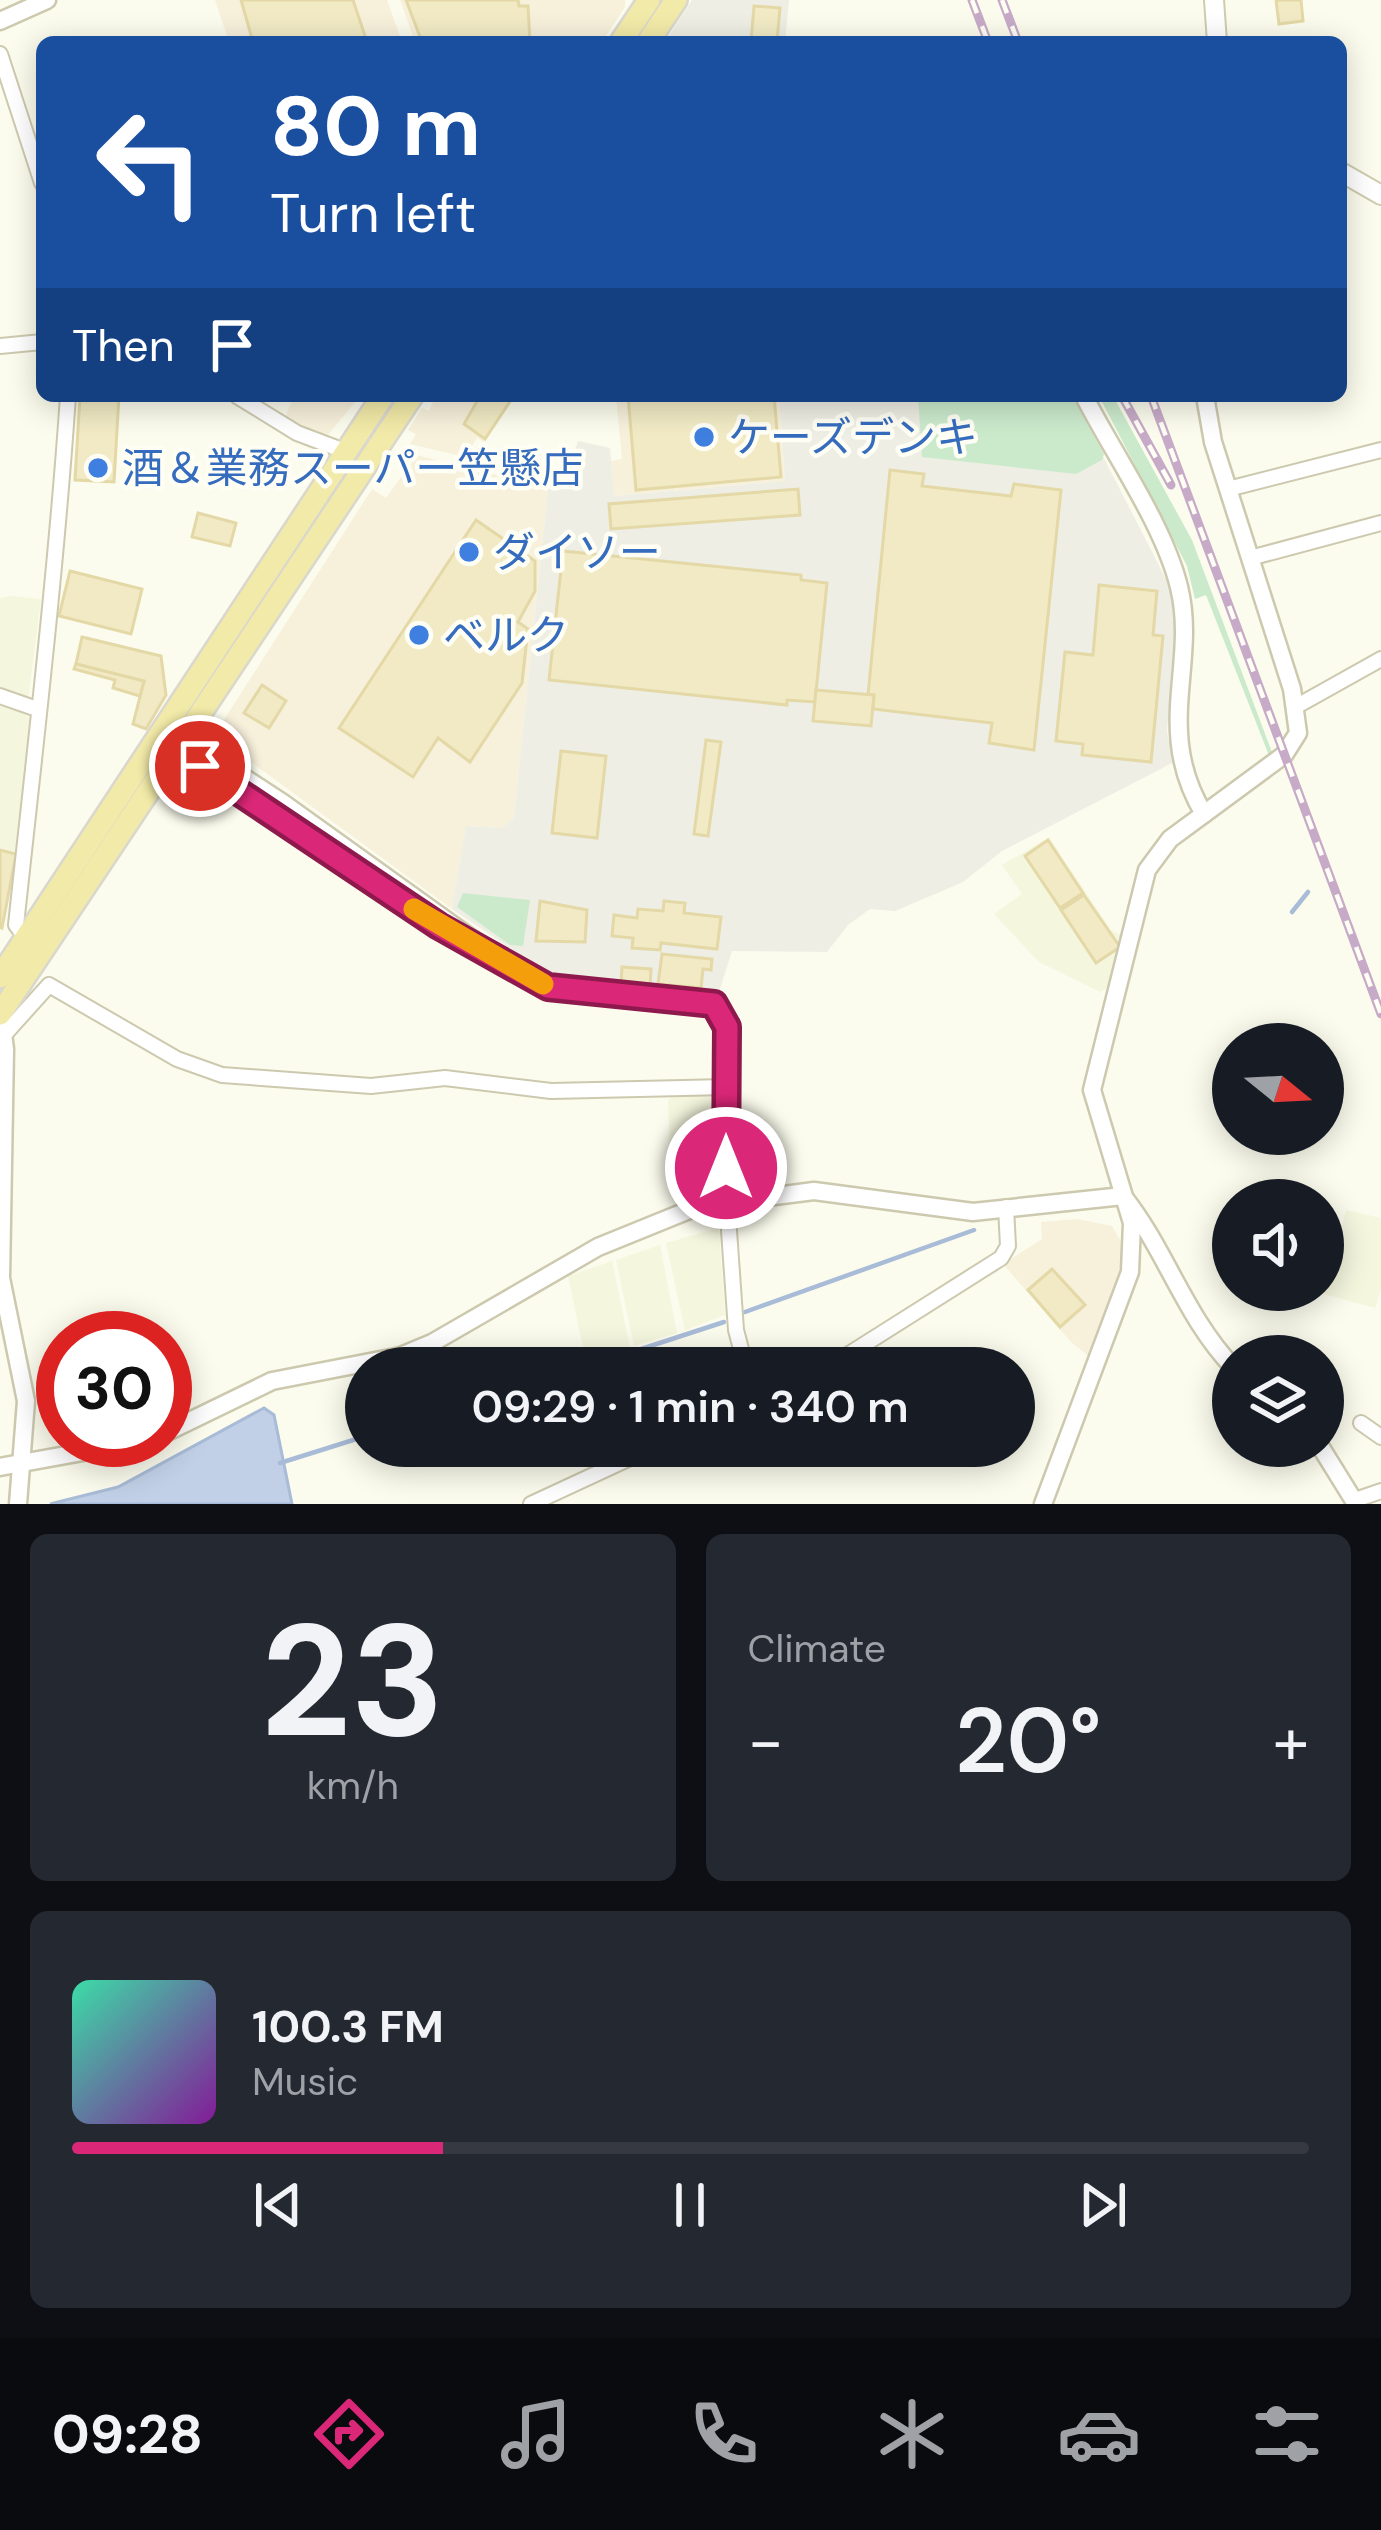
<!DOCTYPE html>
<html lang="en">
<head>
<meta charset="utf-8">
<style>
  :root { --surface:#171b24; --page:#242831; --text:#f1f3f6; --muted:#9ea1a6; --line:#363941; --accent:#db2777 }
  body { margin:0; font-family:"DM Sans","Noto Sans JP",sans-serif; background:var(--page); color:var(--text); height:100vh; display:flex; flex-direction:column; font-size:45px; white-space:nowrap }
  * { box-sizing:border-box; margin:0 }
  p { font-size:39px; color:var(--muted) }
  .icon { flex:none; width:66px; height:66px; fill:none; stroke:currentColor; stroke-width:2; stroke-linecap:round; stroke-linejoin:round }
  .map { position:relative; height:1504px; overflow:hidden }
  .side { display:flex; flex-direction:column; gap:30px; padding:30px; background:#0d0f14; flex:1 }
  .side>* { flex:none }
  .top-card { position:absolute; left:36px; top:36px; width:1311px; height:366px; border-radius:18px; box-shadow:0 6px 30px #0003; background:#1a4fa0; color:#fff; overflow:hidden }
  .needle { width:78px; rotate:108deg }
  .buttons { position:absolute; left:1212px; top:1023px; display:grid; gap:24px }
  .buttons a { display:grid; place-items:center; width:132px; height:132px; border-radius:50%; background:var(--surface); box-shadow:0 6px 30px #0003; font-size:60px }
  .speed { position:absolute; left:36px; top:1311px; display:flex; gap:24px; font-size:60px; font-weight:700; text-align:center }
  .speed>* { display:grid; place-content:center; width:156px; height:156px; border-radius:50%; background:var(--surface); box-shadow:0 6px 30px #0003; line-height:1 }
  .speed .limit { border:18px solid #d22; background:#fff; color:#111 }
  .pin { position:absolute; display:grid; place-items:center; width:102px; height:102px; color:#fff; margin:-51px; border:6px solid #fff; border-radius:50%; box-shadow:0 3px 12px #0007 }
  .me { position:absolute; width:132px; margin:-66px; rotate:0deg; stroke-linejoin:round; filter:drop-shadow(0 0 9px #0008) }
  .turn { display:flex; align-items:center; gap:42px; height:252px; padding:0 36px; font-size:54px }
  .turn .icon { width:156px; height:156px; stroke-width:2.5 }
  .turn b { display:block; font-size:84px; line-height:102px }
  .then { display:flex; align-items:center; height:114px; padding:0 36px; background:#0003; gap:24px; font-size:45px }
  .big { font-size:90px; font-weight:600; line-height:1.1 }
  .side .tile { flex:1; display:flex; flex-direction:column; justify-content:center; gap:18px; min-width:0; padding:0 42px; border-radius:18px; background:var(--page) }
  .side .dial { align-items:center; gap:0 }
  .dial b { font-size:156px; line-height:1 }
  .song { display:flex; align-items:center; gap:36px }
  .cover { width:144px; height:144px; border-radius:18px; background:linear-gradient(135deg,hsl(160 70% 55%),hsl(290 70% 35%)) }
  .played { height:12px; border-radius:6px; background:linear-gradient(90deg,var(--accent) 30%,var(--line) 30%) }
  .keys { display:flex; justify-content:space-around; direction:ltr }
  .heat { display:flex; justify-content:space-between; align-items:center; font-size:66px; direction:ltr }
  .side .tiles { flex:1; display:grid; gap:30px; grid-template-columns:1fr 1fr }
  .tile:last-child { grid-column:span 2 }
  .trip { position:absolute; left:345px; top:1347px; width:690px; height:120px; border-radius:60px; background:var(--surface); box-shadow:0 6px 30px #0003; font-weight:600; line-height:120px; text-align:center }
  .tab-bar { display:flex; height:192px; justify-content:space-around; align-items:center; background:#090b0e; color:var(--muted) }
  .tab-bar .icon { width:84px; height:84px }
  .tab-bar .current { color:var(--accent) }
  .tab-bar b { font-size:54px; color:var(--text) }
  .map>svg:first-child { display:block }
  .residential { fill:#f5f6de }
  .commercial { fill:#f7f0db }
  .industrial { fill:#eeeee4 }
  .green { fill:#cbeacc }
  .water { fill:#c1d0e6; stroke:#a8bbd7; stroke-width:3 }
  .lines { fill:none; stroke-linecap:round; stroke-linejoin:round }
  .stream { stroke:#a8bbd7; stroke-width:4.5 }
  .building { fill:#f1eac5; stroke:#e3d8a6; stroke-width:3 }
  .minor-casing { stroke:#cdc9af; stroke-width:18 }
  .tertiary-casing { stroke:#cdc9af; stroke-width:21 }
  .secondary-casing { stroke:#cfcbad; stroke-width:22 }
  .trunk-casing { stroke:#d9d7ce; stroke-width:26 }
  .minor { stroke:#fff; stroke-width:14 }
  .tertiary { stroke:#fff; stroke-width:16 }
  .secondary { stroke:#fff; stroke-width:18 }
  .trunk { stroke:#f2eaa8; stroke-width:21 }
  .rail-casing { stroke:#c7aac7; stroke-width:9 }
  .rail { stroke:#fefef4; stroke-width:4.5; stroke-dasharray:14; stroke-linecap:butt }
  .route-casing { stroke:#8e194d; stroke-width:30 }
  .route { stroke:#db2777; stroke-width:21 }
  .slow { stroke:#f59e0b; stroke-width:21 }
  .shop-dot { fill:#3f7fe0; stroke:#fefef4; stroke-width:4.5 }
  .labels { text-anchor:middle; stroke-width:9; stroke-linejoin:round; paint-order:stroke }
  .shop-label { font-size:42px; fill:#366cbe; stroke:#fefef4; text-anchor:start }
</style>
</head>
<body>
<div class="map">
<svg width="1381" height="1504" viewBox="0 0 1381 1504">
  <rect width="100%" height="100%" fill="#fbfced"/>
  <g class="residential">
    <polygon points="12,596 41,599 28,701 0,690 0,598"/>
    <polygon points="0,701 31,718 21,854 0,848"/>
    <polygon points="1049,837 1111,930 1122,935 1107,988 1100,992 1039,962 994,914 1022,894 1002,865"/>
    <polygon points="675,1093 710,1093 717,1102 718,1188 712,1196 681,1205 672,1199 668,1101"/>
    <polygon points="1346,1210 1381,1218 1381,1289 1375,1308 1324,1294"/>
    <polygon points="719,1228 725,1315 685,1330 666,1243"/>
    <polygon points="660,1245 677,1333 634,1346 616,1260"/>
    <polygon points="612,1261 630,1348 586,1362 568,1276"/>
  </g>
  <g class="commercial">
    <polygon points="215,0 387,0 402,42 229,42"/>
    <polygon points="400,0 625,0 625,7 602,42 415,42"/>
    <polygon points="294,396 360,396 327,436 284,420"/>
    <polygon points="436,396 511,396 514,397 484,442 477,438 465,457 410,444 416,434 408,430 422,408 429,411"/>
    <polygon points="616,396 779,396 785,481 613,496 611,461 622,459"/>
    <polygon points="417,455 548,488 514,817 502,828 466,826 452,909 225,743 220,726 372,489 386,498"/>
    <polygon points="1077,1219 1112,1226 1123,1245 1121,1272 1091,1358 1071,1342 1003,1264 1042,1239 1041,1222"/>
  </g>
  <g class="industrial">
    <polygon points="692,0 789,0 785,42 665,42"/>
    <polygon points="779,396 1072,396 1169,585 1175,621 1167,732 1174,762 1002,851 963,882 895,911 870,909 848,925 827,952 732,951 719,992 557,980 452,909 466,826 502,828 514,817 548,488 563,488 578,441 610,448 614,496 785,481"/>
  </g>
  <g class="green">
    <polygon points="918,396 1072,396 1104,454 1102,460 1076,474 922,457"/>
    <polygon points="1099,396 1113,396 1192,540 1273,755 1270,758 1206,595 1195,599 1187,566"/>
    <polygon points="463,893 530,900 523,946 510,945 457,907"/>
  </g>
  <polygon class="water" points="264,1408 274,1415 292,1504 50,1504 118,1487"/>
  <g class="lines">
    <g class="stream">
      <polyline points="1292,912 1308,892"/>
      <polyline points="745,1312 974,1230"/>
      <polyline points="583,1368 724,1322"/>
      <polyline points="280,1463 366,1436"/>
    </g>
  </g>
  <g class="building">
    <polygon points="241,0 353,0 367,42 253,42"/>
    <polygon points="406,0 518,0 519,6 528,6 530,42 422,42"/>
    <polygon points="1276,0 1301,0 1303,21 1279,24"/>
    <polygon points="754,6 780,8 777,42 751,42"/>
    <polygon points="80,396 119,396 114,482 75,480"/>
    <polygon points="480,396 513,397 485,439 464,424"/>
    <polygon points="628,396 774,396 781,477 636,490"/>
    <polygon points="890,470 924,474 922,486 1011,496 1014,484 1061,490 1034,750 989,743 992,723 873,709 874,695 868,695"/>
    <polygon points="798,489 800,515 611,529 609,504"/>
    <polygon points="198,513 236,523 230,546 192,537"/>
    <polygon points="476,520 535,561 535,591 518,622 528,629 522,683 470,762 438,738 413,777 339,728"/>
    <polygon points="563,551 801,575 801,580 827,583 815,702 787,700 787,705 549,680"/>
    <polygon points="70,571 142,589 131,634 59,616"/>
    <polygon points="1099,585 1157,591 1153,635 1163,636 1151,762 1082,755 1083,744 1056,741 1065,652 1093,655"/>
    <polygon points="82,637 161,656 166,695 146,729 133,724 144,681 76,664"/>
    <polygon points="76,664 144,681 140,696 113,688 115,680 74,669"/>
    <polygon points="262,685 286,701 269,728 244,713"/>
    <polygon points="816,690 874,695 871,726 813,721"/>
    <polygon points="706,740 721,742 708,836 694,834"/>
    <polygon points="561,751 606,756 597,838 552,833"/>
    <polygon points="1048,840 1083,893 1060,908 1025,856"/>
    <polygon points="0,850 16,854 2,928 0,927"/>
    <polygon points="1084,895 1120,947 1096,963 1061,910"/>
    <polygon points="540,901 587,910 585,942 536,941"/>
    <polygon points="664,901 685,903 684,913 721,917 717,949 661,943 660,950 632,948 633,938 612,936 614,915 637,918 638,909 663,911"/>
    <polygon points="662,954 712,959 711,970 703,969 701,988 658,984"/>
    <polygon points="622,967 651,969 650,986 621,984"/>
    <polygon points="1052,1269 1085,1305 1060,1327 1028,1290"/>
  </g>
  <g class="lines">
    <g class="minor-casing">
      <g id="minor">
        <polyline points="0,54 42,183"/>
        <polyline points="0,346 42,342"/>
        <polyline points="237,396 297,433 347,452"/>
        <polyline points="1228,489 1381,450"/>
        <polyline points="1250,558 1381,523"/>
        <polyline points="0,696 37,709"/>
        <polyline points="1297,706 1381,659"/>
        <path d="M26,938l-10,-13c19,-176 40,-353 52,-529"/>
        <path d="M518,971c57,31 125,26 188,29l18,19 3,183 9,128 10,38"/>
        <polyline points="4,1035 49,985 177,1059 222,1075 371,1086 445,1078 551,1091 727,1087"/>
        <polyline points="827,1368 1001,1258 1008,1246 1006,1207"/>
        <polyline points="1361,1423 1381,1437"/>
        <polyline points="1355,1500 1381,1491"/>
        <polyline points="531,1504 656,1446"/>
      </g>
    </g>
    <g class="tertiary-casing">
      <g id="tertiary">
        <polyline points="0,21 47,0"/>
        <path d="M1084,396c29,57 80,129 95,191 19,77 -26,143 25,227"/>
        <polyline points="173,738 208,754 283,803 489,951 438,926 200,767 182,744"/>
        <polyline points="489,951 518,971"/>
        <polyline points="0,1010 5,1049 1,1278 26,1401 18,1504"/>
        <path d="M165,1433l107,-52 129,-25 31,-13 166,-96 101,-41 115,-15 159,21 150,-16c43,54 62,121 110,171"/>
        <polyline points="1320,1446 1356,1504"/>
        <polyline points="0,1467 149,1440"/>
        <polyline points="1043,1504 1130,1272 1132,1223 1092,1090 1147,870 1170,839 1284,755 1298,733 1292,689 1213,442 1205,396"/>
      </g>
    </g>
    <g class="secondary-casing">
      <g id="secondary">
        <polyline points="1214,0 1217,42"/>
        <polyline points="1341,172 1381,195"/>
      </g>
    </g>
    <g class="trunk-casing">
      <g id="trunk">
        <polyline points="621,42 649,0"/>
        <polyline points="648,42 676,0"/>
        <polyline points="0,977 383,396"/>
        <polyline points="0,1014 412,396"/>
      </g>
    </g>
    <use href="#minor" class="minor"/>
    <use href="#tertiary" class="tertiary"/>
    <use href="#secondary" class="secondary"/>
    <use href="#trunk" class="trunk"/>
    <g class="rail-casing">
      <g id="rail">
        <polyline points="972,0 988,42"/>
        <polyline points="1002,0 1018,42"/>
        <polyline points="1122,396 1171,485"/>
        <polyline points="1151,396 1381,1014"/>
      </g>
    </g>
    <use href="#rail" class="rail"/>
  </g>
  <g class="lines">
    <g class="route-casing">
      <polyline id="route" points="200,766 439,926 548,987 714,1004 727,1027 726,1168"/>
    </g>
    <use href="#route" class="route"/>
    <polyline class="slow" points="414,909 543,984"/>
  </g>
  <g class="shop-dot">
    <circle cx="704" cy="437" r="12"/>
    <circle cx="98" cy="468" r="12"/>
    <circle cx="469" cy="552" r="12"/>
    <circle cx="419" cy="635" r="12"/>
  </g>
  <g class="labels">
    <g class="shop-label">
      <text x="728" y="452">ケーズデンキ</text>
      <text x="122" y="483">酒＆業務スーパー笠懸店</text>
      <text x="493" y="567">ダイソー</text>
      <text x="443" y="650">ベルク</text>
    </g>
  </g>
</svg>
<div class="buttons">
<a><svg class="needle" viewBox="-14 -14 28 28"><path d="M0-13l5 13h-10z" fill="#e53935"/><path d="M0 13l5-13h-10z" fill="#9ea1a6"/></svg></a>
<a><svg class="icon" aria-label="sound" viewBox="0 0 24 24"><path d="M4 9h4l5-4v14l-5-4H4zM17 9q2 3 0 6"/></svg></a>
<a><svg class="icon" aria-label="layers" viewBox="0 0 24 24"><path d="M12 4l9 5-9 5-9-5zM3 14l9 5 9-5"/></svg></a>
</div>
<div class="speed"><div class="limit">30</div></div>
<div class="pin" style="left:200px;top:766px;background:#d93025"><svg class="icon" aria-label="arrive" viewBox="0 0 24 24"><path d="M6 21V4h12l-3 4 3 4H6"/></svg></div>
<svg class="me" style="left:726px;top:1168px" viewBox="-20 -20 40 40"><circle r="17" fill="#db2777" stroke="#fff" stroke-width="3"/><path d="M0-11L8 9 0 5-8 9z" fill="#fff"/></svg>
<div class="trip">09:29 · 1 min · 340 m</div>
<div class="top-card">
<div class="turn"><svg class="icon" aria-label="left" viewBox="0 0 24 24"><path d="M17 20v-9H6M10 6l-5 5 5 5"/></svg><div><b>80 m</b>Turn left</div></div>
<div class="then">Then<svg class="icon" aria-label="arrive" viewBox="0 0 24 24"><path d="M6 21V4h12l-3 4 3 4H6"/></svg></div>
</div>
</div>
<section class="side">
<div class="tiles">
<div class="tile dial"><b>23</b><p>km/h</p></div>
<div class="tile"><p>Climate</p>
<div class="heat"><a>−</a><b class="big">20°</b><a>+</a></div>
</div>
<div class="tile">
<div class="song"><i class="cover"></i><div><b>100.3 FM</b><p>Music</p></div></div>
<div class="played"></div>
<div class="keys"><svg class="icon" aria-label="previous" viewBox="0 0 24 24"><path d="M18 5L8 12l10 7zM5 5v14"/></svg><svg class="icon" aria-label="pause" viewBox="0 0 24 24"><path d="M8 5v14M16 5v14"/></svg><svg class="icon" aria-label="next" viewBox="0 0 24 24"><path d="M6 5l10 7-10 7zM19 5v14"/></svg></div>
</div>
</div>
</section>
<nav class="tab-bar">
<b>09:28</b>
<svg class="icon current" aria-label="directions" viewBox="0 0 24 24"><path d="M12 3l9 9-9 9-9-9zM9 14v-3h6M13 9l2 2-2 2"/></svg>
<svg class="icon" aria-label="music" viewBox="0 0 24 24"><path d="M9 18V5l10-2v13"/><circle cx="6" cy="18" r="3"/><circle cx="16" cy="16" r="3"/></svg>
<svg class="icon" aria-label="phone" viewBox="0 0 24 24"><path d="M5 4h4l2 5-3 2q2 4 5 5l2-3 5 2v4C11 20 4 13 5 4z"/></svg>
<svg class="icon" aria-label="climate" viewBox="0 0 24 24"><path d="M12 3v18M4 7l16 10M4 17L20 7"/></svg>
<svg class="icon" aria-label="car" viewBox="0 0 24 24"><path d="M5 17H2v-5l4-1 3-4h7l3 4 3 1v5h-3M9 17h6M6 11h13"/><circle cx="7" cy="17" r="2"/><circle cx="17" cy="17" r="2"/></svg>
<svg class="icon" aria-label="filters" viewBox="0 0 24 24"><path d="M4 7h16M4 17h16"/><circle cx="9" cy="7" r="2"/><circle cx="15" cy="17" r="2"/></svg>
</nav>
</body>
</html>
